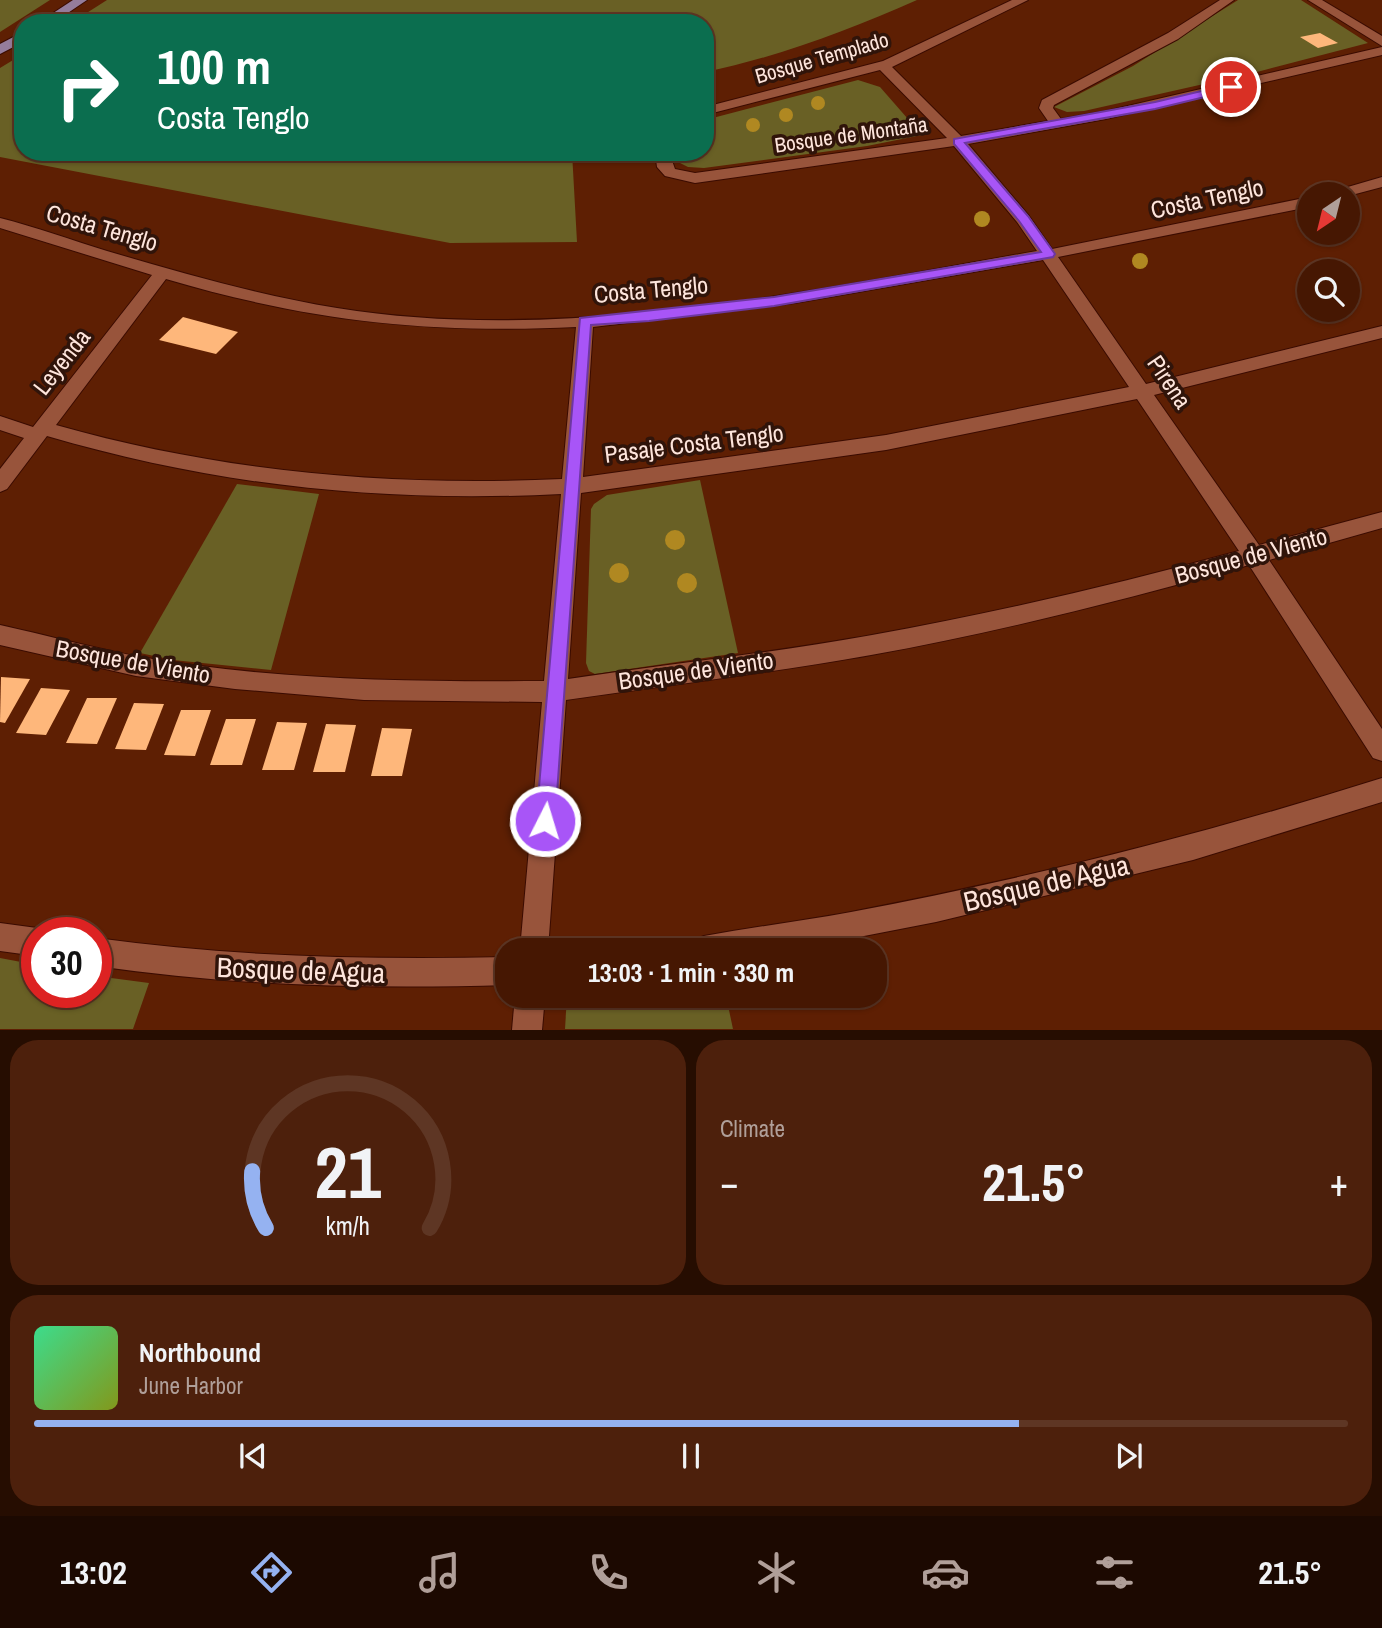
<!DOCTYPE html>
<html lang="en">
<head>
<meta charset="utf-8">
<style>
  :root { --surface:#461702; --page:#4d200c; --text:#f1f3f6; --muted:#b09f99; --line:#5e3624; --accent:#95b2f1 }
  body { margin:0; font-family:"Archivo Narrow",sans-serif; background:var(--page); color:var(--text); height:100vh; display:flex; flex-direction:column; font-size:26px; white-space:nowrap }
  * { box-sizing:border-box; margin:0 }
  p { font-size:23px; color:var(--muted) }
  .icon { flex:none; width:38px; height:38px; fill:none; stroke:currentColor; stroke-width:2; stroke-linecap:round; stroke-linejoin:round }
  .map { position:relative; height:1030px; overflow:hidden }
  .sheet { display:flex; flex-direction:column; gap:10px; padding:10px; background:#260d01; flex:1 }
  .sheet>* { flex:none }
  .top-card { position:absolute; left:14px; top:14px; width:700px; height:147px; border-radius:28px; box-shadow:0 2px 5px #0004,0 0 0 2px var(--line); background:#0b6e4f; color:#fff; overflow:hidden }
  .needle { width:46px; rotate:215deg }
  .tools { position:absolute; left:1297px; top:182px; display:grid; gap:14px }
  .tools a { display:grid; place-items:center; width:63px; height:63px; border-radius:50%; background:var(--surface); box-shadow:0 2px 5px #0004,0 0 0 2px var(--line); font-size:35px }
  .speed { position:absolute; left:21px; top:917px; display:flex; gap:14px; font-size:35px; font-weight:700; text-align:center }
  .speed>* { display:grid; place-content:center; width:91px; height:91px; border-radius:50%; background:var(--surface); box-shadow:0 2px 5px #0004,0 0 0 2px var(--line); line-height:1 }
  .speed .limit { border:10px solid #d22; background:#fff; color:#111 }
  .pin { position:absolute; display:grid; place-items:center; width:60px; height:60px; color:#fff; margin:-30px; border:4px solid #fff; border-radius:50%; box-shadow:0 2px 7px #0007 }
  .me { position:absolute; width:77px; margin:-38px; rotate:5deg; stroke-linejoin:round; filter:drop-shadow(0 0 5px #0008) }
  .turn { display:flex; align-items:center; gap:24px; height:147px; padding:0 28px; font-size:32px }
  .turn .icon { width:91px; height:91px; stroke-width:2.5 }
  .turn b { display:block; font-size:49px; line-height:60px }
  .big { font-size:52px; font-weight:800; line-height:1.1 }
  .sheet .tile { flex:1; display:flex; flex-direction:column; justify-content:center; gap:10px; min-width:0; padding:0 24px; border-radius:28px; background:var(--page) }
  .sheet .dial { align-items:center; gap:0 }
  .dial svg { height:182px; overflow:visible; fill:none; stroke:var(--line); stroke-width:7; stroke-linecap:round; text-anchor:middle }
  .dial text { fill:var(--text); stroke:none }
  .song { display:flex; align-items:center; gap:21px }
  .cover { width:84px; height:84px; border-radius:10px; background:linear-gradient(135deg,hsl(150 70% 55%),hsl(70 70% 35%)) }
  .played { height:7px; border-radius:4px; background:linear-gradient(90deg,var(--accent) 75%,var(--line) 75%) }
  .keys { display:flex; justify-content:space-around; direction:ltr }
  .heat { display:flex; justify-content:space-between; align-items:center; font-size:38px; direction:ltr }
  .sheet .tiles { flex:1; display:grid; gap:10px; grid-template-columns:1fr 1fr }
  .tile:last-child { grid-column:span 2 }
  .trip { position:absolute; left:495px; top:938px; width:392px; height:70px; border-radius:28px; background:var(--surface); box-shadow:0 2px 5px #0004,0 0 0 2px var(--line); font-weight:800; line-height:70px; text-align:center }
  .tab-bar { display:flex; height:112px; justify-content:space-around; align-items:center; background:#1c0901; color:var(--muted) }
  .tab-bar .icon { width:49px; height:49px }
  .tab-bar .on { color:var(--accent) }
  .tab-bar b { font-size:32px; color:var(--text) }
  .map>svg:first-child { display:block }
  .green { fill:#696025 }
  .building { fill:#feb77b }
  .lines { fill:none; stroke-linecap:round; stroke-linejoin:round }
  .minor-casing { stroke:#3a0b00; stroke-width:2 }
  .major-casing { stroke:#3a0b00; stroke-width:2 }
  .minor { fill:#98543b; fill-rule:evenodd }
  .major { fill:#957c9b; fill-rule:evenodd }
  .tree { fill:#b08821 }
  .route { fill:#a855f7; stroke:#6d37a1; stroke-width:2 }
  .labels { text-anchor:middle; stroke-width:7; stroke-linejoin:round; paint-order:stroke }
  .far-street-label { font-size:21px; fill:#fee5dc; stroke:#30140a }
  .street-label { font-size:24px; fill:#fee5dc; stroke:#30140a }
  .near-street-label { font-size:28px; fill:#fee5dc; stroke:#30140a }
</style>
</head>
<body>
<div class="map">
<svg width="1382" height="1030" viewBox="0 0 1382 1030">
  <rect width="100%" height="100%" fill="#5e1f03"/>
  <g class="green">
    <polygon points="0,0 50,0 0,32"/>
    <path d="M107,0h810c-68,30 -139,57 -212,72v-49h-634z"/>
    <polygon points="1238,0 1301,0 1368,43 1257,72 1084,111 1067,112 1054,107 1133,66"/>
    <polygon points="23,54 23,152 572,152 577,242 450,243 0,157 0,68"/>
    <polygon points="858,80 880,87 922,135 867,146 704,168 688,167 676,161 674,152 705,152 705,120"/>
    <polygon points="700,480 738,653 595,674 589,671 586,663 591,509 594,504 607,495"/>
    <polygon points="237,484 319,494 271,670 173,660 140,653"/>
    <polygon points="0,958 37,965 37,992 96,992 96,976 149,983 133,1029 0,1029"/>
    <polygon points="567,996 726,996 733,1029 565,1029"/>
  </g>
  <g class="building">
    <polygon points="1320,33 1338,43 1318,48 1300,37"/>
    <polygon points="183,317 238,332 216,354 159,340"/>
    <polygon points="1,677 30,679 5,723 0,722"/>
    <polygon points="41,688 70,690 46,735 16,733"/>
    <polygon points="87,698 117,698 97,744 66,743"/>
    <polygon points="134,703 164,704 146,750 115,749"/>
    <polygon points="181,710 211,710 195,756 164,755"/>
    <polygon points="226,719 256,719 242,765 210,765"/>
    <polygon points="277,722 307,723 294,770 262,770"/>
    <polygon points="326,724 356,725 345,772 313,772"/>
    <polygon points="382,728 412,729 402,776 371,776"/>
  </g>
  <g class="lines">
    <g class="minor-casing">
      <g id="minor">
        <path d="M1012,0h16l-136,67 69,69 87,-15 -9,-13 3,-8 126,-67 52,-33h14l-56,39 -124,66 -1,3 8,11 45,-8 276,-64v8l-276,64 -138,25 61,72 23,33 257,-52v10l-251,50 88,127 236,-58v12l-228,57 105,150 123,-33v16l-113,32 113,169v32l-9,-3 -124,-193c-125,35 -250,67 -378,90 -101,18 -203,30 -305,45l-18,250h-28l22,-248 -178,-2 -129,-11 -99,-13 -136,-31v-20c45,10 90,22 135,31 133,24 274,26 409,25l17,-187c-178,9 -343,-8 -514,-58l-40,53 -7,3v-23l24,-31 -24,-8v-14l33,11 119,-152 -152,-47v-10c36,9 71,22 107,33 75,22 151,44 230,57 226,37 477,-18 700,-57l-20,-29 -63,-76 -259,37 -30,-7 -8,-9 -2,-15h14l6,17 20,4 252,-35 -67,-68 -175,45v-8l178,-46zM1043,260l86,127 -243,48 -303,42 10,-150 202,-24zM166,279c142,42 262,55 410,48l-14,152c-172,8 -340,-7 -506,-54zM1137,399l102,152c-121,33 -243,62 -367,84 -100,18 -203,29 -304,44l13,-186 305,-43z"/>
        <polygon points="1308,0 1322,0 1382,36 1382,46"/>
        <polygon points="1382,177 1382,187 1348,196 1348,194 1331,194 1334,191"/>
        <path d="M1382,778v24l-189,58 -257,62 -144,28h-102l4,-10 10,-4c49,-9 98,-15 147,-24 180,-34 357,-79 531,-134z"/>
        <polygon points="0,923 37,928 47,932 37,933 37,956 0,951"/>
        <path d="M96,938c137,19 274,22 412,19v28c-139,4 -275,1 -412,-19z"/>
        <polygon points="515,996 545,996 542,1030 512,1030"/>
      </g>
    </g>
    <g class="major-casing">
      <g id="major">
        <polygon points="73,0 87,0 53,23 38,23"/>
        <polygon points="23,32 23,42 0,54 0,44"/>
      </g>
    </g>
    <use href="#minor" class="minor"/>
    <use href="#major" class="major"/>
  </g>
  <g class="tree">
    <circle cx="818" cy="103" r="7"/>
    <circle cx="786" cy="115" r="7"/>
    <circle cx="753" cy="125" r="7"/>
    <circle cx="982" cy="219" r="8"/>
    <circle cx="1140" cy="261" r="8"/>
    <circle cx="675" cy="540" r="10"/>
    <circle cx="619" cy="573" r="10"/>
    <circle cx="687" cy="583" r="10"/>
  </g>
  <polygon class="route" points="1231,84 1234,85 1234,90 1155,109 965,143 1028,216 1055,254 1053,257 774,306 649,321 591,325 555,821 553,827 545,830 538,827 536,821 580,318 774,297 1041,252 1019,221 954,144 954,139 1155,102"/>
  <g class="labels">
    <g class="far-street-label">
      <text transform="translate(822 58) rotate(-16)" y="7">Bosque Templado</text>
      <text transform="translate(851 135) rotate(-8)" y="7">Bosque de Montaña</text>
    </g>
    <g class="street-label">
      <text transform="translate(1207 199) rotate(-12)" y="8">Costa Tenglo</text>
      <text transform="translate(102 228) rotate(16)" y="8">Costa Tenglo</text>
      <text transform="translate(651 290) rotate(-5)" y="8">Costa Tenglo</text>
      <text transform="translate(62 362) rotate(-52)" y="8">Leyenda</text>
      <text transform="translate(1169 382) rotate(56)" y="8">Pirena</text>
      <text transform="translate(694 444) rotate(-7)" y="8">Pasaje Costa Tenglo</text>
      <text transform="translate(1251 556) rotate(-15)" y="8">Bosque de Viento</text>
      <text transform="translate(133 662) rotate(10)" y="8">Bosque de Viento</text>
      <text transform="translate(696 671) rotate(-8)" y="8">Bosque de Viento</text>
    </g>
    <g class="near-street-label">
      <text transform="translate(1046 883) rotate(-13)" y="10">Bosque de Agua</text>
      <text transform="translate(301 970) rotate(2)" y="10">Bosque de Agua</text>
    </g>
  </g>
</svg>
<div class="tools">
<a><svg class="needle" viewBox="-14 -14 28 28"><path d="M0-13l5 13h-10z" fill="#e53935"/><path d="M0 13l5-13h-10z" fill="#b09f99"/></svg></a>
<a><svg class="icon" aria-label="search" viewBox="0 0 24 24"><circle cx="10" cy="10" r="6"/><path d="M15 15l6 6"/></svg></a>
</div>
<div class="speed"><div class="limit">30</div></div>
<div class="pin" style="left:1231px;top:87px;background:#d93025"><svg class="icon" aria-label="arrive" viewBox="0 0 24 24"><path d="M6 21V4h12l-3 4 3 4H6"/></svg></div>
<svg class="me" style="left:545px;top:821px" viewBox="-20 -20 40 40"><circle r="17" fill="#a855f7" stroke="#fff" stroke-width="3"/><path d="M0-11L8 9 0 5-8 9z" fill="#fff"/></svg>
<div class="trip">13:03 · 1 min · 330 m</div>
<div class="top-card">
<div class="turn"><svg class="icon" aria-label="right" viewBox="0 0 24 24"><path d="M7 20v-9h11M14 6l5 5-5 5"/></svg><div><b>100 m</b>Costa Tenglo</div></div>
</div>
</div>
<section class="sheet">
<div class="tiles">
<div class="tile dial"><svg viewBox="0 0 100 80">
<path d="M14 69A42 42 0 1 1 86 69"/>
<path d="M14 69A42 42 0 0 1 8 44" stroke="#95b2f1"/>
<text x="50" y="56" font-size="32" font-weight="700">21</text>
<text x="50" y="72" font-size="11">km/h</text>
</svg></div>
<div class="tile"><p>Climate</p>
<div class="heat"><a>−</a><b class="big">21.5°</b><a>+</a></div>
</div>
<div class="tile">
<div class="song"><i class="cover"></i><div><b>Northbound</b><p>June Harbor</p></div></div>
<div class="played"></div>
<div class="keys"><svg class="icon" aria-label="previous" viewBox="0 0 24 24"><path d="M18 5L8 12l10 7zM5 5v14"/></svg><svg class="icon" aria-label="pause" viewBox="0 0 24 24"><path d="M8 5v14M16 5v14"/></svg><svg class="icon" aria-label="next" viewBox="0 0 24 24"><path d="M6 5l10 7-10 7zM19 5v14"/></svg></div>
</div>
</div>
</section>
<nav class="tab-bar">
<b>13:02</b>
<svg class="icon on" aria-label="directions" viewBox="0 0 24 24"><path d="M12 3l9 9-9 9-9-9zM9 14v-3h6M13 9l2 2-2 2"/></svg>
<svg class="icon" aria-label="music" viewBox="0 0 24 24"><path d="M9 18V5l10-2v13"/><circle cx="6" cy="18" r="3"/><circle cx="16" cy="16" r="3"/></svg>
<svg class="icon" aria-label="phone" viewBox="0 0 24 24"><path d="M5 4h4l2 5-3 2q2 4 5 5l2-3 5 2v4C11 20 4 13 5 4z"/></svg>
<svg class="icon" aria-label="climate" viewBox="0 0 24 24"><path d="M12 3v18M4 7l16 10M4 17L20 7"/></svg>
<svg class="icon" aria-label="car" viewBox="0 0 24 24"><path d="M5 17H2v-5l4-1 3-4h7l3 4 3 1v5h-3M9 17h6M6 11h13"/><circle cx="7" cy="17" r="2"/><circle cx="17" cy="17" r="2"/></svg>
<svg class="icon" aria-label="filters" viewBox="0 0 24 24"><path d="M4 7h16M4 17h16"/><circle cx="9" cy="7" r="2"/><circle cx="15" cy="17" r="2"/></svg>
<b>21.5°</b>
</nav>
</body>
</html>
